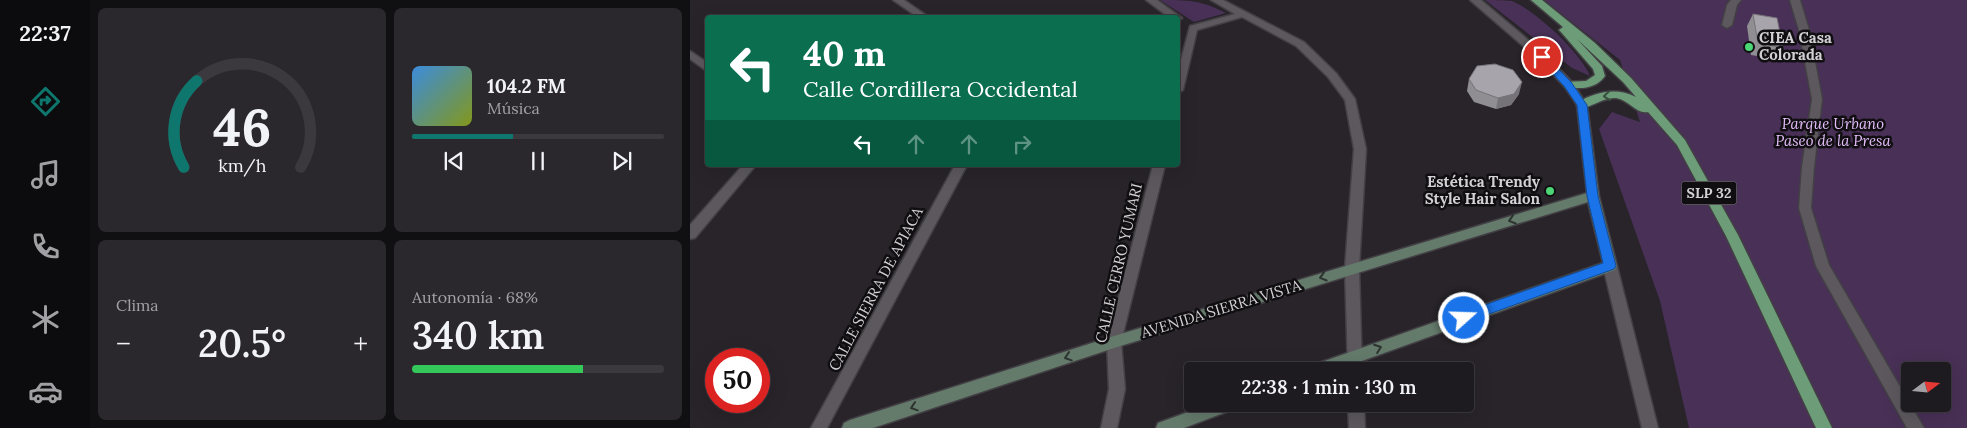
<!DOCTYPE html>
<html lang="es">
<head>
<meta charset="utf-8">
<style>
  :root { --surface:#1e1b20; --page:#2b282d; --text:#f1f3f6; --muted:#a1a1a5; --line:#3c393e; --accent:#0f766e }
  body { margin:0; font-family:Lora,serif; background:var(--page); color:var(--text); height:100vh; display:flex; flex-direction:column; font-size:19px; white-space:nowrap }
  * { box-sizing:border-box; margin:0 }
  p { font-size:16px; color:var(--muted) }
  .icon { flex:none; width:28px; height:28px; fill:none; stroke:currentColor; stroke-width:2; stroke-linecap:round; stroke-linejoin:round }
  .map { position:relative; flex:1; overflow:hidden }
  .panel { display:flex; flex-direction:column; gap:8px; padding:8px; background:#100f12; width:600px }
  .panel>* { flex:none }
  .banner { position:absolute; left:15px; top:15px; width:475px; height:152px; border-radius:5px; box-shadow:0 5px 20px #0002,0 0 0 1px var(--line); background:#0b6e4f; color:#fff; overflow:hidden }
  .needle { width:32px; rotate:74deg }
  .controls { position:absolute; left:1211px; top:362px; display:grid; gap:10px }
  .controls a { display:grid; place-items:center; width:50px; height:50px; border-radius:5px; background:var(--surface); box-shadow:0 5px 20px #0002,0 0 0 1px var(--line); font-size:25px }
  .speed { position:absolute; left:15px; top:348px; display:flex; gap:10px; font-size:25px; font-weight:700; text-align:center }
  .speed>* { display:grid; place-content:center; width:65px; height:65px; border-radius:50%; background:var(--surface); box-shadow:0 5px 20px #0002,0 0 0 1px var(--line); line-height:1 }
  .speed .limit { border:8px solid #d22; background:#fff; color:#111 }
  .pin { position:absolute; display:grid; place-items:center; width:42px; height:42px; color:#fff; margin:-21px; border:2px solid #fff; border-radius:50%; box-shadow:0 1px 5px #0007 }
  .me { position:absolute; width:55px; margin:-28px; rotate:70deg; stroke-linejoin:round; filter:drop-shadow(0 0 4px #0008) }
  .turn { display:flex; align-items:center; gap:18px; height:105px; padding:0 15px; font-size:22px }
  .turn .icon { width:65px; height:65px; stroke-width:2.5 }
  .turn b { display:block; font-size:35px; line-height:42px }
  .lanes { display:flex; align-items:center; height:48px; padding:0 15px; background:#0003; justify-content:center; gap:25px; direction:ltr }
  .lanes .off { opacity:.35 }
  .big { font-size:38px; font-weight:600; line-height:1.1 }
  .panel .widget { flex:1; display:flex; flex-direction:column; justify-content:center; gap:8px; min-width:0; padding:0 18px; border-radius:8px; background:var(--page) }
  .panel .dial { align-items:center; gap:0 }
  .dial svg { height:130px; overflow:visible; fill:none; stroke:var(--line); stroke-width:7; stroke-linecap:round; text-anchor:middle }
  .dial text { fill:var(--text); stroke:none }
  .song { display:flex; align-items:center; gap:15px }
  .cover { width:60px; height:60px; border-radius:8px; background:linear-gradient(135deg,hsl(210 70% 55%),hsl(70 70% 35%)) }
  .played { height:5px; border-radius:2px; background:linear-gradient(90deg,var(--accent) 40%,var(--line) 40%) }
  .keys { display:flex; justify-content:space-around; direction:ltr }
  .heat { display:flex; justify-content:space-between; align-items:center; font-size:28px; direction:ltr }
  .charge { height:8px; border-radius:4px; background:linear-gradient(90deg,#34c759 68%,var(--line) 0) }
  .panel .tiles { flex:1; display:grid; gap:8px; grid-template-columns:repeat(2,1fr) }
  .trip { position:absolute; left:494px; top:362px; width:290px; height:50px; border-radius:5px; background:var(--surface); box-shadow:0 5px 20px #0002,0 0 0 1px var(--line); font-weight:600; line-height:50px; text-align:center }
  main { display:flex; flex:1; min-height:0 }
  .tabs { display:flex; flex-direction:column; width:90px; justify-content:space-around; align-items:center; background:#0c0b0d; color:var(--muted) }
  .tabs .icon { width:35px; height:35px }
  .tabs .selected { color:var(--accent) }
  .tabs b { font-size:22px; color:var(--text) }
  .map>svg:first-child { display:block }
  .green { fill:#483056; fill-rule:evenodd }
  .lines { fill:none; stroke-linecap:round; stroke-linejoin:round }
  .lane-casing { stroke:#434045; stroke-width:3 }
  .street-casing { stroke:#434045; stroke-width:3 }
  .secondary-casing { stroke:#434045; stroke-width:3 }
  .primary-casing { stroke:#434045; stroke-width:3 }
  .lane { fill:#5c585e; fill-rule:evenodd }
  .street { fill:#5c585e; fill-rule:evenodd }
  .secondary { fill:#647a6b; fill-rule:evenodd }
  .primary { fill:#6c9d78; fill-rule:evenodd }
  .wall { fill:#908d93 }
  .shaded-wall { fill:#767378 }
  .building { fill:#a8a4ab; stroke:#767378 }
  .oneway { stroke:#394e3f }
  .oneway2 { stroke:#2d3430 }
  .route { fill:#1a73e8; stroke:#114b97 }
  .poi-dot { fill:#4cd676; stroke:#100e11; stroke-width:2 }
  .labels { text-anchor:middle; stroke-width:5; stroke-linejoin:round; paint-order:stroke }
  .shield { fill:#100e11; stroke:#98969a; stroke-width:1 }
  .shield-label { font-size:14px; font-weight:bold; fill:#d3d1d5 }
  .poi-label { font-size:15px; font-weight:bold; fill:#d3d1d5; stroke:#100e11; text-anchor:start }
  .park-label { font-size:15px; font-style:italic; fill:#e3bdfa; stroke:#100e11 }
  .street-label { font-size:15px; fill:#d3d1d5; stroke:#100e11 }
</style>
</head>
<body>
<main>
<nav class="tabs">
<b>22:37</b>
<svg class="icon selected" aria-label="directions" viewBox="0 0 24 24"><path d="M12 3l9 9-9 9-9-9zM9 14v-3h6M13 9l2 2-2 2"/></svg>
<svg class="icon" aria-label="music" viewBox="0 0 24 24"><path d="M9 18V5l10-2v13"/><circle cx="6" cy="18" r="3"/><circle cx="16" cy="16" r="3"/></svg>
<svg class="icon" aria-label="phone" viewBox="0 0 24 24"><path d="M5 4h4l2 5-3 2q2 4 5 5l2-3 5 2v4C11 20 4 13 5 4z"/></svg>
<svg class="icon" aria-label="climate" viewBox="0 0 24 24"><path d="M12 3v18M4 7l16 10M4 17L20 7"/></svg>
<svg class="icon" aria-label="car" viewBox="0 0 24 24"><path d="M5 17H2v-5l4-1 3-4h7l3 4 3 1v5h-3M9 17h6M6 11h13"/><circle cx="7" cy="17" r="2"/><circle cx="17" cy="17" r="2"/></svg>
</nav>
<section class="panel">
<div class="tiles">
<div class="widget dial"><svg viewBox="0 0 100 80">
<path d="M14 69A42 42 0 1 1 86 69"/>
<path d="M14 69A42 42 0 0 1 22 16" stroke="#0f766e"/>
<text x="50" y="56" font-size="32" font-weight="700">46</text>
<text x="50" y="72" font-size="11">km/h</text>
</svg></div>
<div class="widget">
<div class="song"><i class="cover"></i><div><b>104.2 FM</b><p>Música</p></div></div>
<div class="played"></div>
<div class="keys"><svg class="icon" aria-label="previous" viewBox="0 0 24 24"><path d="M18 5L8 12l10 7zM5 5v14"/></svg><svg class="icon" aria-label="pause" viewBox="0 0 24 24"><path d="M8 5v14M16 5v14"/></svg><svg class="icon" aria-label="next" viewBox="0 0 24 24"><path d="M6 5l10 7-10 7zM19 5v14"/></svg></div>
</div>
<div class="widget"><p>Clima</p>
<div class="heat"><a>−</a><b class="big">20.5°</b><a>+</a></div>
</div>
<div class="widget"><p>Autonomía · 68%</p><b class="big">340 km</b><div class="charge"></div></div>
</div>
</section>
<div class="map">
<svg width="1277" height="428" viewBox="0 0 1277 428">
  <rect width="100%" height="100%" fill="#28242a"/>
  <g class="green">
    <path d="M470,0c29,0 40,0 66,13l-32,9z"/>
    <path d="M795,0c8,0 20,0 27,1 24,10 68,51 78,75l-18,-8z"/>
    <path d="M854,0h423v428h-278l-29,-127 -61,-172 13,-17 28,10 -20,-62zM1220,371h32v33h-32z"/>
  </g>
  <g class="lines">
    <g class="lane-casing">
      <polygon id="lane" points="1041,0 1051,0 1047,5 1042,25 1037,28 1032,25 1037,5"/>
    </g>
    <g class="street-casing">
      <g id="street">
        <polygon points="203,0 214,0 240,18 229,18"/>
        <polygon points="456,0 467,0 492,18 488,21 488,18 480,18"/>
        <polygon points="521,0 533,0 614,42 646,73 665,99 676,149 669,268 672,371 658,371 655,268 664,149 655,100 638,77 606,46 552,17 507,30 493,90 488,93 488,71 500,26 545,14"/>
        <polygon points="780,0 791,0 856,55 882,82 883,84 882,86 874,86 848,59"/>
        <polygon points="1100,0 1110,0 1119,30 1132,99 1124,167 1121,208 1139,265 1234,428 1217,428 1126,266 1109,208 1112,167 1122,99 1109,30"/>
        <polygon points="0,51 18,63 18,72 0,59"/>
        <polygon points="53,165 66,165 5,238 0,239 0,225"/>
        <polygon points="265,165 277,165 137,428 121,428"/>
        <polygon points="463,165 475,165 431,342 435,389 427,428 411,428 419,389 417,342"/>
        <polygon points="920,261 925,262 927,266 968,428 952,428 913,266 915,262"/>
        <polygon points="658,404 674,404 675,428 659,428"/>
      </g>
    </g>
    <g class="secondary-casing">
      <g id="secondary">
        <polygon points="878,81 882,82 897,105 909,196 927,266 925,270 644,371 619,371 621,366 626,364 913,263 898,202 424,348 183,428 152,428 154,423 160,420 424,336 897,193 887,105 873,84"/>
        <polygon points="520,404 547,404 544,409 494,428 466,428 468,423"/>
      </g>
    </g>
    <g class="primary-casing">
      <path id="primary" d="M841,0h11l53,43 36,35 54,62 53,95 94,193h-16l-90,-192 -49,-91 -29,-33c-11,3 -20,-13 -32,-14 -14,-1 -28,12 -38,10l-1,-3 1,-3c18,-10 38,-15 58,-5l-13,-15 -46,-43 25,27 3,10c-9,13 -26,14 -41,10l-1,-2 1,-2 22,-1 9,-6 -2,-6 -32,-37 -2,-2 4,-3z"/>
    </g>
    <use href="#lane" class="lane"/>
    <use href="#street" class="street"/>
    <use href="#secondary" class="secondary"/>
    <use href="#primary" class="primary"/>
  </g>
  <g class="wall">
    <polygon points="1063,14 1093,48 1086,59 1061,55 1057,26"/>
    <polygon points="779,79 829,94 821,105 806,109 784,102 777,91"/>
  </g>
  <polygon class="shaded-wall" points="832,82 829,94 821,105 806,109 808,98"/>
  <g class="building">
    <polygon points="1063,14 1087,18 1093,48 1068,43"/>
    <polygon points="805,64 823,70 832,82 824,94 808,98 786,90 779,79 787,66"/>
  </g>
  <defs><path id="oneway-chevron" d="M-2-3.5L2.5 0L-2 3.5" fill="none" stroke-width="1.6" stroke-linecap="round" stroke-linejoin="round" transform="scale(1.25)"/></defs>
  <use class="oneway" href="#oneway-chevron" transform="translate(917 96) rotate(174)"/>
  <g class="oneway2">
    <use href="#oneway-chevron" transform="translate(822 220) rotate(163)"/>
    <use href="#oneway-chevron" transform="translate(633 277) rotate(163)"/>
    <use href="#oneway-chevron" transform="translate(688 348) rotate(-20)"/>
    <use href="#oneway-chevron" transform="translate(378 357) rotate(162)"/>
    <use href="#oneway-chevron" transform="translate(224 407) rotate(162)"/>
  </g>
  <polygon class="route" points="852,54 855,55 881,82 897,105 908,196 926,266 924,269 774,323 769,322 767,318 769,314 913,263 897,196 887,105 874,86 849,59 847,57"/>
  <g class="poi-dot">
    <circle cx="1059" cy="47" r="5"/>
    <circle cx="860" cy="191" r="5"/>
  </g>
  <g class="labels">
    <rect class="shield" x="991.5" y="181.5" width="55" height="23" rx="4"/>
    <g class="shield-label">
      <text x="1019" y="198">SLP 32</text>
    </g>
    <g class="poi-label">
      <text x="1069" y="43">CIEA Casa<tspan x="1069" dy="17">Colorada</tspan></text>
      <text x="850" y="187" text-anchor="end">Estética Trendy<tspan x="850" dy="17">Style Hair Salon</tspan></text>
    </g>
    <g class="park-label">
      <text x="1143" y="129">Parque Urbano<tspan x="1143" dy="17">Paseo de la Presa</tspan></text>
    </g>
    <g class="street-label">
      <text transform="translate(429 263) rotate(-77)" y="5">CALLE CERRO YUMARI</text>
      <text transform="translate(186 289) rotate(-62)" y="5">CALLE SIERRA DE APIACA</text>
      <text transform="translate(531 309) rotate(-17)" y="5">AVENIDA SIERRA VISTA</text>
    </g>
  </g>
</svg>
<div class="controls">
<a><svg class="needle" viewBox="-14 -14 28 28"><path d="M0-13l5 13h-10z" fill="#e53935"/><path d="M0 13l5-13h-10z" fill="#a1a1a5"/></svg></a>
</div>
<div class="speed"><div class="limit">50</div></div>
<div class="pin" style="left:852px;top:57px;background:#d93025"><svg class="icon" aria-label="arrive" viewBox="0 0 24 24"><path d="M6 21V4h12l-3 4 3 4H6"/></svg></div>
<svg class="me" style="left:774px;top:318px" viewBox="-20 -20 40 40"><circle r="17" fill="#1a73e8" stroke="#fff" stroke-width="3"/><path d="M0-11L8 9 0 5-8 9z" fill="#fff"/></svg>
<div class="trip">22:38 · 1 min · 130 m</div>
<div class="banner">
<div class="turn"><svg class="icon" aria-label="left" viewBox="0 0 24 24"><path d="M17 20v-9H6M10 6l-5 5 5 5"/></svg><div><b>40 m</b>Calle Cordillera Occidental</div></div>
<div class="lanes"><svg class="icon" aria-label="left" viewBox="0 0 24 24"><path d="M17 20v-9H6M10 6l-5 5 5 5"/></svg><svg class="icon off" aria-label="ahead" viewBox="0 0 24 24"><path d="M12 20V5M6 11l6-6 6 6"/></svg><svg class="icon off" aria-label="ahead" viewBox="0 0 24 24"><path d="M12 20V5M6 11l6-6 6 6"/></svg><svg class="icon off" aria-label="right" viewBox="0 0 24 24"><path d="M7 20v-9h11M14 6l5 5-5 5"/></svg></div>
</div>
</div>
</main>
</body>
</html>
